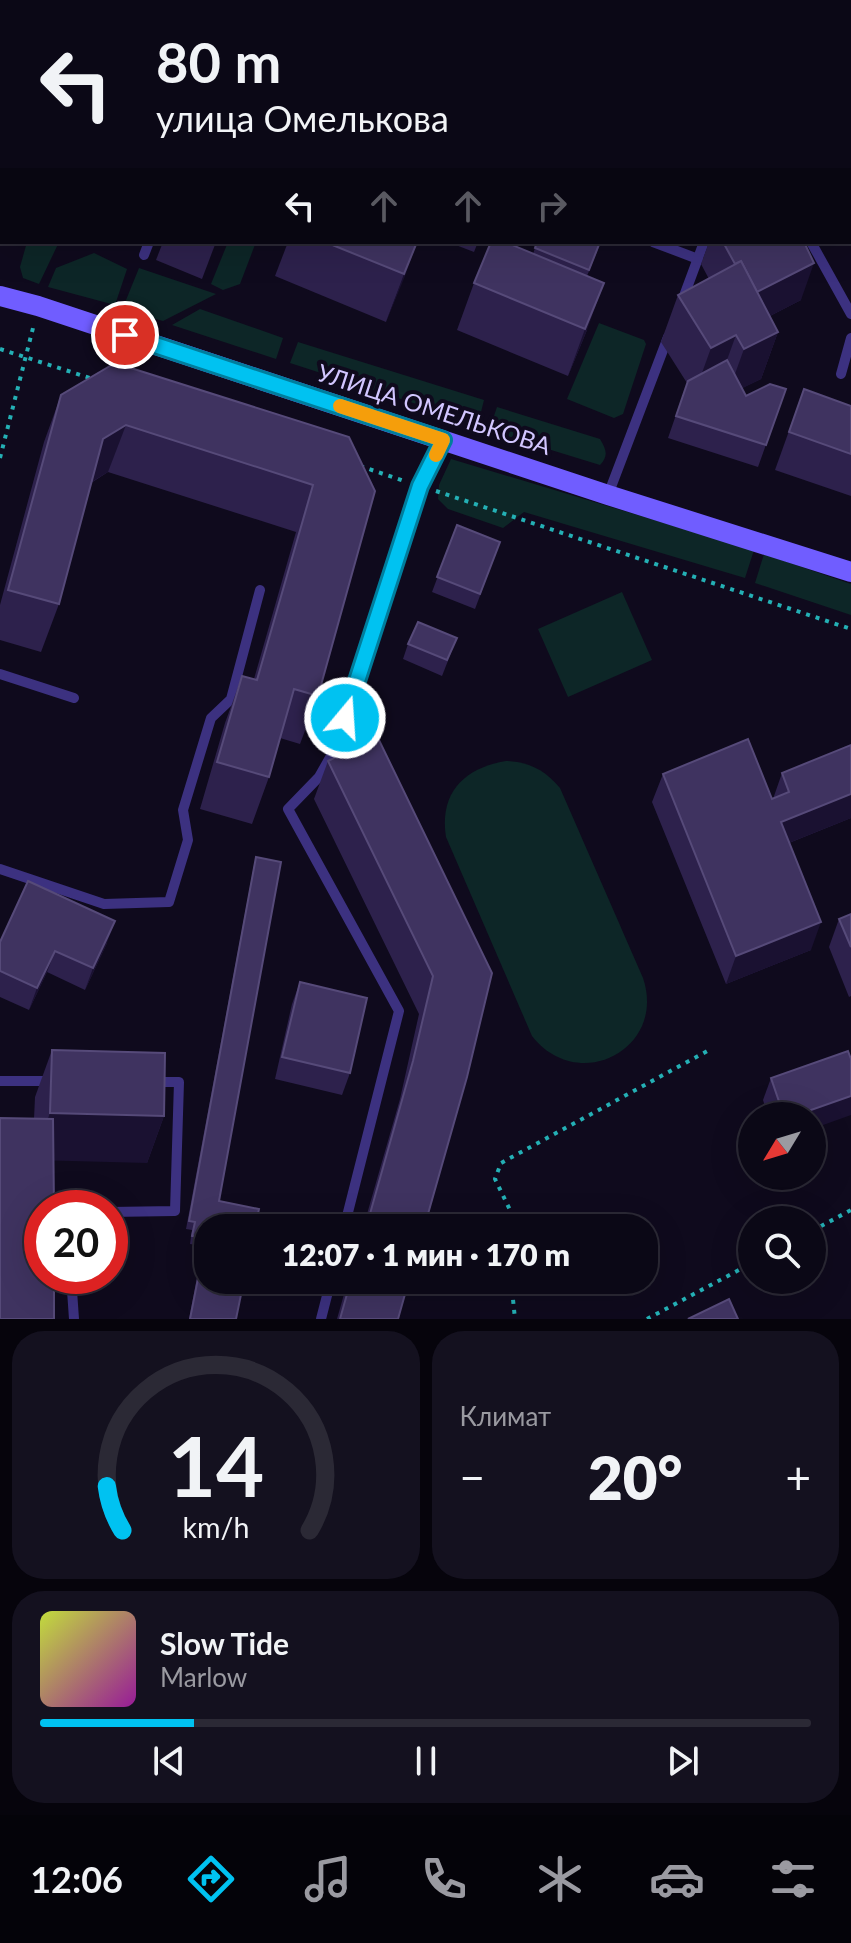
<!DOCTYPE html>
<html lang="ru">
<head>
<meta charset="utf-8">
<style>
  :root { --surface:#0b0816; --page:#14111f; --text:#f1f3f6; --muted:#9a9aa1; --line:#2b2935; --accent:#00c2f1 }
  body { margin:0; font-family:Lato,sans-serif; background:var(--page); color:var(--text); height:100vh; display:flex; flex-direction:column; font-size:30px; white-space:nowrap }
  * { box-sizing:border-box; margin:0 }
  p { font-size:26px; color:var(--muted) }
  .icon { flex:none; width:44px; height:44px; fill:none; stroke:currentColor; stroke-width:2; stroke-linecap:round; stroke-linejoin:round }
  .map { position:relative; height:1319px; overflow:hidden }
  .details { display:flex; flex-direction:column; gap:12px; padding:12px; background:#06040c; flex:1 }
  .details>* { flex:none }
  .guide { position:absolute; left:0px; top:0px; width:852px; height:244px; box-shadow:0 8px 32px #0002,0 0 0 2px var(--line); background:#0b0816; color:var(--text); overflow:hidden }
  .needle { width:52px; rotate:232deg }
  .fabs { position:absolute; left:738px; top:1102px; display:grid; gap:16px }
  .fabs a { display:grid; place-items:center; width:88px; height:88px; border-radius:50%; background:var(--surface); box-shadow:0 8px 32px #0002,0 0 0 2px var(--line); font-size:40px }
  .speed { position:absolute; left:24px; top:1190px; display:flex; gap:16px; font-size:40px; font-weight:700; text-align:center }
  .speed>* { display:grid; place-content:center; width:104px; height:104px; border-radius:50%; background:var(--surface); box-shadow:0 8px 32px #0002,0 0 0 2px var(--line); line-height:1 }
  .speed .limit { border:12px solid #d22; background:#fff; color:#111 }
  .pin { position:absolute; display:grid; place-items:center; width:68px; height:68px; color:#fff; margin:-34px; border:4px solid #fff; border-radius:50%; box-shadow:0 2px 8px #0007 }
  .me { position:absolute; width:88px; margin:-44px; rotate:18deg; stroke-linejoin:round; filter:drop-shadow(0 0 6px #0008) }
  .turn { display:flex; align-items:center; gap:28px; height:168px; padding:0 24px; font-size:36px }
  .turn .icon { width:104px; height:104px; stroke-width:2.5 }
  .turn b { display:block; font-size:56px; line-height:68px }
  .lanes { display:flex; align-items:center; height:76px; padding:0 24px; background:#0003; justify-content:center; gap:40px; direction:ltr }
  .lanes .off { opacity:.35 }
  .big { font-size:60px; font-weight:800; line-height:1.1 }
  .details .tile { flex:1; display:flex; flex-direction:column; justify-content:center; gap:12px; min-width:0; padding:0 28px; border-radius:32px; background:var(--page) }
  .details .dial { align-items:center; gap:0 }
  .dial svg { height:208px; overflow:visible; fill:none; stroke:var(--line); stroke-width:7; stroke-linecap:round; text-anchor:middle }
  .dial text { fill:var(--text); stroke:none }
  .song { display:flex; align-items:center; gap:24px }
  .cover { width:96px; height:96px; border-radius:12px; background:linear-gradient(135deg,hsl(70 70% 55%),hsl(300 70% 35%)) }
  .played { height:8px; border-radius:4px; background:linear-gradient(90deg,var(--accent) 20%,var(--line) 20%) }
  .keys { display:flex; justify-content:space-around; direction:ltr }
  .heat { display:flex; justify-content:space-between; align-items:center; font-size:44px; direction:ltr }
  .details .tiles { flex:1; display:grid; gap:12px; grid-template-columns:1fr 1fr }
  .tile:last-child { grid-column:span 2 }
  .trip { position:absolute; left:194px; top:1214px; width:464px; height:80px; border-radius:32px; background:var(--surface); box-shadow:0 8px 32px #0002,0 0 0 2px var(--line); font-weight:800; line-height:80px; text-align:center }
  .tabs { display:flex; height:128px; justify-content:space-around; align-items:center; background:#040309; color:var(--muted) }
  .tabs .icon { width:56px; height:56px }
  .tabs .active { color:var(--accent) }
  .tabs b { font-size:36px; color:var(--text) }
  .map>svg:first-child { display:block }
  .green { fill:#0d2627 }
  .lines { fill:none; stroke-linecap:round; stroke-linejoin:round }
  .path { stroke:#24b0b5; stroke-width:4; stroke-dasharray:4 6; stroke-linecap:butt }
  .lane { stroke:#3c3180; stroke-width:10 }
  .street { stroke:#3c3180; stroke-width:20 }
  .secondary { stroke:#705dff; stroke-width:20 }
  .wall { fill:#2d214c }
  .shaded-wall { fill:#1a1131 }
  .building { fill:#3f3360; stroke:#564a79; stroke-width:2 }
  .route-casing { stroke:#007e9d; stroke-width:20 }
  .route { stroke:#00c2f1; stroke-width:14 }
  .slow { stroke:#f59e0b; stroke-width:14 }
  .labels { text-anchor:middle; stroke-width:8; stroke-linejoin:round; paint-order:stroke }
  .street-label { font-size:24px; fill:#d2c6ff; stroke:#0f0a1d }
</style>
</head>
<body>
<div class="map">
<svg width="851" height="1319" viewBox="0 0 851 1319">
  <rect width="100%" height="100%" fill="#0f0a1d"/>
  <g class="green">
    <polygon points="27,242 59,242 39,284 23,278 20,267"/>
    <polygon points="228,242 256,242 240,284 223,290 211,284"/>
    <polygon points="94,253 127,269 115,305 48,287 56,268"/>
    <polygon points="139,268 216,294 163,321 122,310"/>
    <polygon points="200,309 283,338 276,359 172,325"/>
    <polygon points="599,323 644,340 646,344 623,414 614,418 567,399"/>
    <polygon points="298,342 484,400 478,424 290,363"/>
    <path d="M497,407l103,32c6,10 9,17 0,26l-111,-34z"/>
    <polygon points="451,459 754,550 745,578 524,512 503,528 448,509 438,499 439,485"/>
    <polygon points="764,554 851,584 851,615 755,583"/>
    <polygon points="622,592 652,660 568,697 538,629"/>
    <path d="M506,761c23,1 39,9 54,27l83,190c24,71 -65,117 -111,58l-86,-199c-7,-44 18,-69 60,-76z"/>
  </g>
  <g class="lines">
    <g class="path">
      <polyline points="0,349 93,379"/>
      <polyline points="0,458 33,328"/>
      <polyline points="360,466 404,481"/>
      <polyline points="436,491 851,629"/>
      <polyline points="511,1228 511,1212 495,1179 501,1163 711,1049"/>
      <polyline points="812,1231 851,1210"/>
      <polyline points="511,1280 515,1319"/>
      <polyline points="647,1319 752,1263"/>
    </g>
    <g class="lane">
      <polyline points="240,2 240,0"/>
      <polyline points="798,2 798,0"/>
      <polyline points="653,242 698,259"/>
      <polyline points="811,242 851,314"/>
      <polyline points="144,255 149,242"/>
      <polyline points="681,304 704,242"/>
      <polyline points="841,374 851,338"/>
      <polyline points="608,495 668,337"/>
      <polyline points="0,674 74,698"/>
      <polyline points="0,869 104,904 169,902 188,840 183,810 211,718 231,699 260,590"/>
      <polyline points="0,1081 51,1081"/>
      <polyline points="110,1212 175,1211 179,1082 151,1082"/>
      <polyline points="344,1228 399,1011 288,809 319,777 336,747 420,486 443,440"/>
      <polyline points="71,1276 74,1319"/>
      <polyline points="321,1319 331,1280"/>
    </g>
    <g class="street">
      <polyline points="98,2 99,0"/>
      <polyline points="0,234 2,229"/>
    </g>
    <polyline class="secondary" points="0,296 38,306 608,495 851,572"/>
  </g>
  <g class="wall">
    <polygon points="386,0 501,0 500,2 392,2"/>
    <polygon points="510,0 579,0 578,2 509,2"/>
    <polygon points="850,33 851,34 851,125 850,124"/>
    <polygon points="163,242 216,242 202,279 156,260"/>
    <polygon points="288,242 417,242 386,322 275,276"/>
    <polygon points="448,242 478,242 474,252"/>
    <polygon points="537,242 601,242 587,276 587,330 568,376 457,330 474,283 533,254"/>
    <polygon points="709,242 804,242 801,300 770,316 778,332 761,379 742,388 746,396 786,389 758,467 668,438 687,383 661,342 678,295 709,279 701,264"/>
    <polygon points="804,389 851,406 851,496 775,470"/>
    <polygon points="61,395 349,437 318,696 300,744 280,738 269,777 252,824 200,809 225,723 242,676 254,679 296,532 108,472 91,483 59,604 41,652 0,640 0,605 44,442"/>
    <polygon points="457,525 500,542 475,609 432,592"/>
    <polygon points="408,644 451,653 442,676 403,659"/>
    <polygon points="377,736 467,1077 424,1228 363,1228 400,1099 419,1014 314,799 328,761"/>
    <polygon points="851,745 851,819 851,818 789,843 811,950 726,984 652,802 663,774 773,799 782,773"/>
    <polygon points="256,857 219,1201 236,1319 189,1319 203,1246 190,1244 192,1230 186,1229 254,865"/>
    <polygon points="851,914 851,996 849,997 829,947 839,919"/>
    <polygon points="0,942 107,943 85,990 47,972 29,1010 0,997"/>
    <polygon points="300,982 350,1073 342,1095 275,1079 292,1004"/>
    <polygon points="52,1050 164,1116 147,1163 34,1119 35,1097"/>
    <polygon points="771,1078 812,1116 768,1116 763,1100"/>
    <polygon points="348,1280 409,1280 398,1319 337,1319"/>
  </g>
  <g class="shaded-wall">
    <polygon points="417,242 405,276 386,322 404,274"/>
    <polygon points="814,263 801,300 737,333 751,295"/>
    <polygon points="604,283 587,330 568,376 585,329"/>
    <polygon points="778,332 761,379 727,396 744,349"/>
    <polygon points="736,335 719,382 694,395 711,348"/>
    <polygon points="126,425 108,472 85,486 103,439"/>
    <polygon points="851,794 851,818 771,850 781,822"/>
    <polygon points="115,921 107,943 85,990 93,968"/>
    <polygon points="821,922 811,950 726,984 736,956"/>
    <polygon points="55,951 47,972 29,1010 37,988"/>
    <polygon points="851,1096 851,1115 812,1129 812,1116 794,1116"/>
    <polygon points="50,1113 164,1116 147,1163 33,1160"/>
  </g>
  <g class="building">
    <polygon points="268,0 337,0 336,2 267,2"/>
    <polygon points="530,0 579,0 578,2 535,2"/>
    <polygon points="622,0 663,0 668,2 621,2"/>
    <polygon points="850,33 851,34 851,82 850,82"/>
    <polygon points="325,242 417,242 404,274"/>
    <polygon points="491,242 505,242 604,283 585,329 474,283"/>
    <polygon points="537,242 600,242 589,270 535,248"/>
    <polygon points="723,242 804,242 814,263 757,292 741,261 735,264"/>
    <polygon points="741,261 778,332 744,349 736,335 711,348 678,295"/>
    <polygon points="727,360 746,396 770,384 786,389 766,445 676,416 688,381"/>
    <polygon points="115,363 349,437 375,491 318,696 294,689 269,777 217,762 242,676 257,680 313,485 126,425 103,439 59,604 8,590 61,395"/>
    <polygon points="804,389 851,406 851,454 789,432"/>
    <polygon points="457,525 500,542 480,594 437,577"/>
    <polygon points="418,622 457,638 447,660 408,644"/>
    <polygon points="377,736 492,973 467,1077 424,1228 366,1228 413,1061 433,976 328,761"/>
    <polygon points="748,739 772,799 789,792 782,773 851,745 851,794 781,822 821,922 736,956 663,774"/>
    <polygon points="256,857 281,862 219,1201 259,1209 255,1228 208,1228 208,1280 244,1280 236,1319 190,1319 206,1238 192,1236 195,1222 189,1221"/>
    <polygon points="28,881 115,921 93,968 55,951 37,988 0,971 0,942"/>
    <polygon points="851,914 851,947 839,919"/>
    <polygon points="300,982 367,998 350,1073 282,1057"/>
    <polygon points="52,1050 165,1053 164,1116 50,1113"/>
    <polygon points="848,1051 851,1059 851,1096 794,1116 784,1116 771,1078"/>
    <polygon points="0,1118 53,1119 54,1208 42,1208 42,1276 54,1276 54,1319 0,1319"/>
    <polygon points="351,1280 409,1280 398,1319 340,1319"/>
    <polygon points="729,1299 738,1319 688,1319"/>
  </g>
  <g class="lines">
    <g class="route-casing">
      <polyline id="route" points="125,335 443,440 420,486 345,718"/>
    </g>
    <use href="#route" class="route"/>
    <polyline class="slow" points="340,406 443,440 436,455"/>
  </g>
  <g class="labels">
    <g class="street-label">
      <text transform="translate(434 410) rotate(18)" y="8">УЛИЦА ОМЕЛЬКОВА</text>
    </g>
  </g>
</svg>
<div class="fabs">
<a><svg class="needle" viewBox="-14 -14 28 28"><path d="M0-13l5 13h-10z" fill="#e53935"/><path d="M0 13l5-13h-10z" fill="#9a9aa1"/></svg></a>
<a><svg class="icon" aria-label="search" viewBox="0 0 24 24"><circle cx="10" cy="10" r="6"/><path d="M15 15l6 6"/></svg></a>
</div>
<div class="speed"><div class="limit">20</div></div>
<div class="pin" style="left:125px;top:335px;background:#d93025"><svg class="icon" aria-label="arrive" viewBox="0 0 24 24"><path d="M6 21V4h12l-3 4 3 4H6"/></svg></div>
<svg class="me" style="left:345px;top:718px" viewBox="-20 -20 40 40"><circle r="17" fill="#00c2f1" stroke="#fff" stroke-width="3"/><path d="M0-11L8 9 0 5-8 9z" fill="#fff"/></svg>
<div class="trip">12:07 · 1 мин · 170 m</div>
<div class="guide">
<div class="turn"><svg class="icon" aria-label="left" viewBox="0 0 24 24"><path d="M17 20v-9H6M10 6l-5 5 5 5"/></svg><div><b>80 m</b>улица Омелькова</div></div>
<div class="lanes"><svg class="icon" aria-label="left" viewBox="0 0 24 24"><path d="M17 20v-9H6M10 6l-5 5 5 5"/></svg><svg class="icon off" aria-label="ahead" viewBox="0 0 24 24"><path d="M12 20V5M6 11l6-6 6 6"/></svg><svg class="icon off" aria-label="ahead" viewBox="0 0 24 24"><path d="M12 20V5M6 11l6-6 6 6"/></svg><svg class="icon off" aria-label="right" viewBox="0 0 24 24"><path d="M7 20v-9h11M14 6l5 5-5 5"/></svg></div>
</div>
</div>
<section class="details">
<div class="tiles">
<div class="tile dial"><svg viewBox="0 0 100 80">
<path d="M14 69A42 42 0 1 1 86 69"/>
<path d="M14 69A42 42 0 0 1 8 52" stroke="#00c2f1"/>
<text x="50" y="56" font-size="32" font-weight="700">14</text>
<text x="50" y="72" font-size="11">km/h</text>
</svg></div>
<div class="tile"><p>Климат</p>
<div class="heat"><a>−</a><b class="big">20°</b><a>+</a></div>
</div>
<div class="tile">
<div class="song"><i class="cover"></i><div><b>Slow Tide</b><p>Marlow</p></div></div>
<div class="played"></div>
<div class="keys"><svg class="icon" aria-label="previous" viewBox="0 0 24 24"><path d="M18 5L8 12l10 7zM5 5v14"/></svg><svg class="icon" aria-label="pause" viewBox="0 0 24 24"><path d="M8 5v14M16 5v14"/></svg><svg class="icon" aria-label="next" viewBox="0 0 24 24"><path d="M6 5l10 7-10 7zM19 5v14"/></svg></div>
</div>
</div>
</section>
<nav class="tabs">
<b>12:06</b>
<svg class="icon active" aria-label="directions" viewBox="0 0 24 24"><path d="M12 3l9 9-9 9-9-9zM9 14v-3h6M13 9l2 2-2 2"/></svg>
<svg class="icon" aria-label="music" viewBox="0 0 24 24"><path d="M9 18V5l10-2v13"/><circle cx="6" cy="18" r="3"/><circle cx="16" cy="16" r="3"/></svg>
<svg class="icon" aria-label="phone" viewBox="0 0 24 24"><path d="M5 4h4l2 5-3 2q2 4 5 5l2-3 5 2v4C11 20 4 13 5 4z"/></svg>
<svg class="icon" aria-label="climate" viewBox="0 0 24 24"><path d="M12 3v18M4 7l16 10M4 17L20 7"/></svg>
<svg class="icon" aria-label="car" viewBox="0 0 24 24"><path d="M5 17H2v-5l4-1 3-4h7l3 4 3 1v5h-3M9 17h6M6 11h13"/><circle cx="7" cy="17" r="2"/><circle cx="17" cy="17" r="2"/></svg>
<svg class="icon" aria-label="filters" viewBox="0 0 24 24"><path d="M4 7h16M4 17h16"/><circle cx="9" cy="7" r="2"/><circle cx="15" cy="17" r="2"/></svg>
</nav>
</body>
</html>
